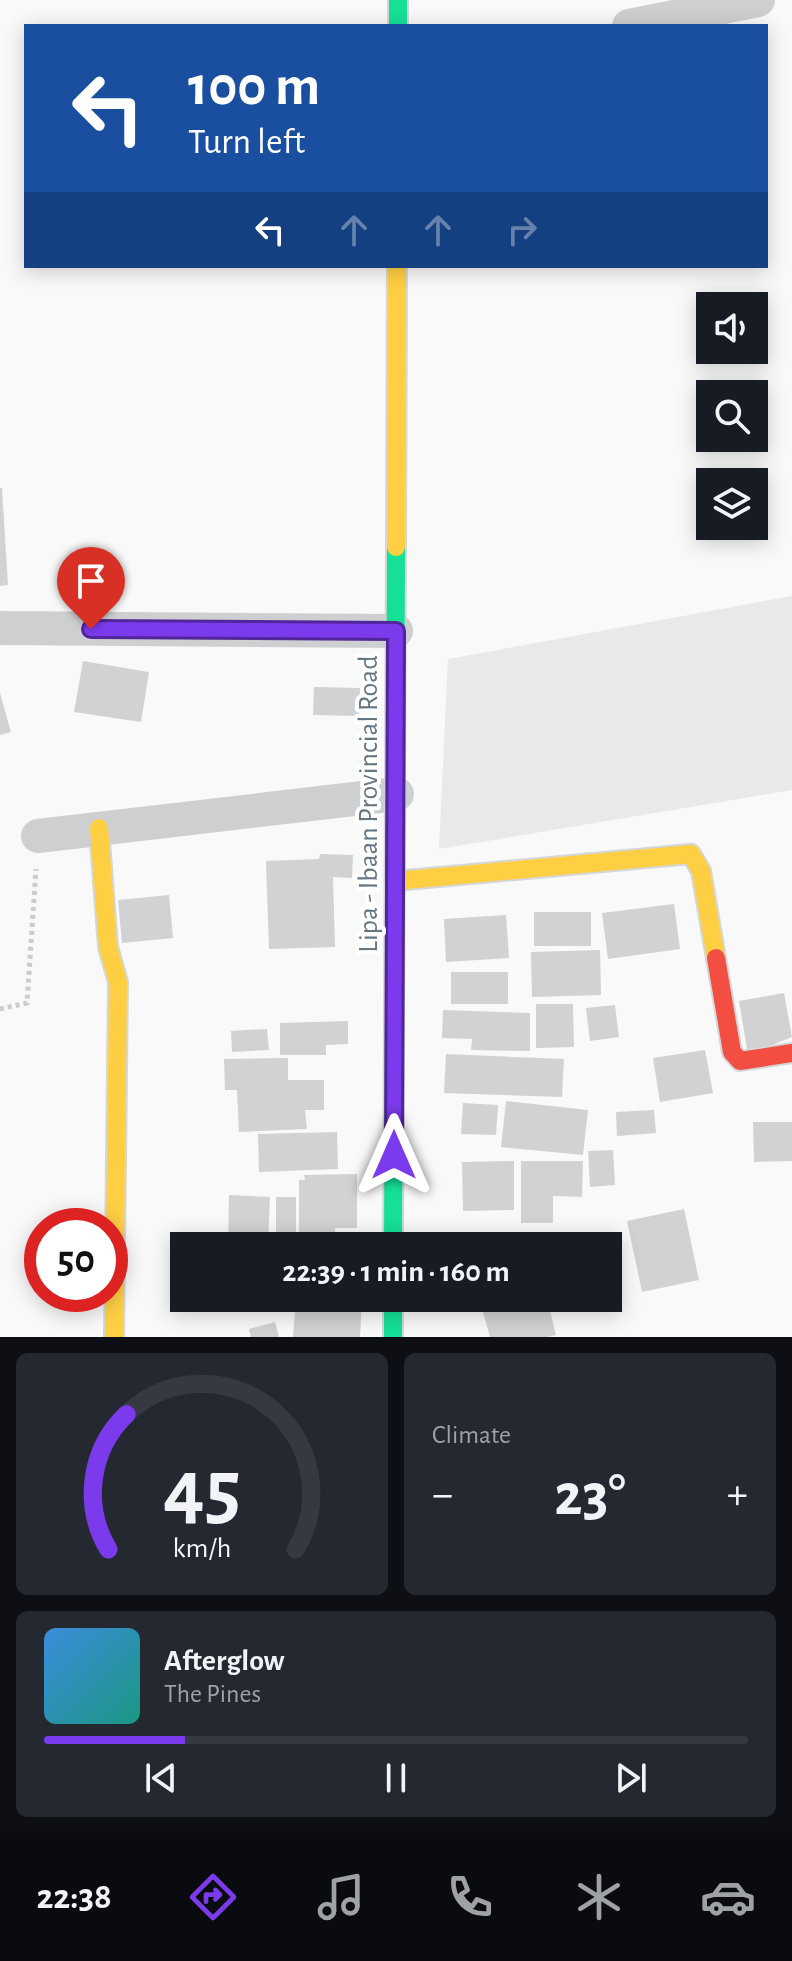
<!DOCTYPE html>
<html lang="en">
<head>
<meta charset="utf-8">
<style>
  :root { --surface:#171b24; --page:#242831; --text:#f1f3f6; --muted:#9ea1a6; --line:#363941; --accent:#7c3aed }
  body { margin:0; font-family:"Alegreya Sans",sans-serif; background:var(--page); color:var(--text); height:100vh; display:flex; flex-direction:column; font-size:30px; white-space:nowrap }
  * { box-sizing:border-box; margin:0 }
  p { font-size:26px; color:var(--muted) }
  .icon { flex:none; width:44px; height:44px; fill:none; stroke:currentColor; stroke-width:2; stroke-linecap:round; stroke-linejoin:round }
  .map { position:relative; height:1337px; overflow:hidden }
  .panel { display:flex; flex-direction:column; gap:16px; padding:16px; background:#0d0f14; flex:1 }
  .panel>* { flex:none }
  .hud { position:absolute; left:24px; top:24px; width:744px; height:244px; border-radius:0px; box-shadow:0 4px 20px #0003; background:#1a4fa0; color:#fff; overflow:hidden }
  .buttons { position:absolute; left:696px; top:292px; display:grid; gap:16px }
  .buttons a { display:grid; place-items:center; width:72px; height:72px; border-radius:0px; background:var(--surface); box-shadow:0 4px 20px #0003; font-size:40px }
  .speed { position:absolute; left:24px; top:1208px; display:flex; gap:16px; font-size:40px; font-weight:700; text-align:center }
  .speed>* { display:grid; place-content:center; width:104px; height:104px; border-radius:50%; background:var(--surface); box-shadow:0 4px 20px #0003; line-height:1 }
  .speed .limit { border:12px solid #d22; background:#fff; color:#111 }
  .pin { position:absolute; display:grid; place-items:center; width:68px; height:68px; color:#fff; margin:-82px -34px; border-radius:50% 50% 50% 0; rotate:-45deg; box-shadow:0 0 8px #0007 }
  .pin .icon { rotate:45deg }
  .me { position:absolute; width:88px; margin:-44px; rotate:0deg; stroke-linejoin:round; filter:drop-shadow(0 0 6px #0008) }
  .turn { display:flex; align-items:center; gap:28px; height:168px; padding:0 32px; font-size:36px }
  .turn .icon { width:104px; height:104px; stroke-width:2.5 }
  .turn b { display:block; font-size:56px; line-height:68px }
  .lanes { display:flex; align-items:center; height:76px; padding:0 32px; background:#0003; justify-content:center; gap:40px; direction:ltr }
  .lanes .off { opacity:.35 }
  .big { font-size:60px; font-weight:700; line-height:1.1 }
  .panel .widget { flex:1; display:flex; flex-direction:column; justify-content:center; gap:12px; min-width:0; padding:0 28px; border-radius:12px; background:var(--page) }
  .panel .dial { align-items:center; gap:0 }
  .dial svg { height:208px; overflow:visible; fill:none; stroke:var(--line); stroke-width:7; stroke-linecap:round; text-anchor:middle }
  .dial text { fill:var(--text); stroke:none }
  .song { display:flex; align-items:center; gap:24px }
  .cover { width:96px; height:96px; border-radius:12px; background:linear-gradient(135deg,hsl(210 70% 55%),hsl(170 70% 35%)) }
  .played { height:8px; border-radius:4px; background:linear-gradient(90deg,var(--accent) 20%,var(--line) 20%) }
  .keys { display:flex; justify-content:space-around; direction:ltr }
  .heat { display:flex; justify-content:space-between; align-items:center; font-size:44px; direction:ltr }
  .panel .tiles { flex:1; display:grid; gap:16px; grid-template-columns:1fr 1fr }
  .widget:last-child { grid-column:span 2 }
  .trip { position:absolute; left:170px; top:1232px; width:452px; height:80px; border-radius:0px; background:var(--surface); box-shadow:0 4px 20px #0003; font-weight:700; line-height:80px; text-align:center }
  .menu { display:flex; height:128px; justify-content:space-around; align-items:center; background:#090b0e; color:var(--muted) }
  .menu .icon { width:56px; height:56px }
  .menu .active { color:var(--accent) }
  .menu b { font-size:36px; color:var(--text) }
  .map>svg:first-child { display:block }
  .built { fill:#e8e9e9 }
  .building { fill:#d0d2d3 }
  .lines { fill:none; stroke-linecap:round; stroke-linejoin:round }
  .fast-casing { stroke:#d5d6d7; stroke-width:22 }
  .slow-casing { stroke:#d5d6d7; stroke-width:22 }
  .jam-casing { stroke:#d5d6d7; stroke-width:22 }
  .path { stroke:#cbcccd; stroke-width:5; stroke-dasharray:4 4; stroke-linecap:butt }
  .street { stroke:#cecfd0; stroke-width:34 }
  .fast { stroke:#16e098; stroke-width:18 }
  .slow { stroke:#ffcf43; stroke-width:18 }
  .jam { stroke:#f24e42; stroke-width:18 }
  .route-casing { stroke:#51269a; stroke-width:20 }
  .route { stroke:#7c3aed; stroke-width:14 }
  .labels { text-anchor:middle; stroke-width:8; stroke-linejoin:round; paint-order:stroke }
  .street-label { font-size:28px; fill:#657683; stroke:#fff }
</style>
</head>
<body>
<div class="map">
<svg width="792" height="1337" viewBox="0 0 792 1337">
  <rect width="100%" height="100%" fill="#f9f9f9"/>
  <polygon class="built" points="792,596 792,790 439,849 448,659"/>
  <g class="building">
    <polygon points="0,488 2,488 8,585 0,586"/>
    <polygon points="83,661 149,672 141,722 74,712"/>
    <polygon points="314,687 360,688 359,716 313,715"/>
    <polygon points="0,693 11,732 0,735"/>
    <polygon points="320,854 353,855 352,878 333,877 335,947 269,949 266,861 319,859"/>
    <polygon points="169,895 173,938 122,943 118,900"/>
    <polygon points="674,904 680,949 608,959 602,913"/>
    <rect x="534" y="912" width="57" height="34"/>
    <polygon points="506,915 509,958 446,962 444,919"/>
    <polygon points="600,950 601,995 532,997 531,952"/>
    <rect x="451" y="972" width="57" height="32"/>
    <polygon points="784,993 792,1037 748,1055 739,1001"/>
    <polygon points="536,1004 573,1004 574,1047 536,1048"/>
    <polygon points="615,1005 619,1037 590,1041 586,1008"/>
    <polygon points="443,1010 530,1013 530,1051 471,1050 472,1039 442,1038"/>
    <polygon points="348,1021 348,1044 326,1045 326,1055 280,1055 280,1023"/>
    <polygon points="267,1029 269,1050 232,1052 231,1031"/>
    <polygon points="705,1050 713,1093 660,1102 653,1058"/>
    <polygon points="446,1054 564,1059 562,1097 444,1093"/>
    <polygon points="288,1058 288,1080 324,1080 324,1110 305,1110 307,1129 239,1132 237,1090 225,1090 224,1059"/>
    <polygon points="506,1101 588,1110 583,1155 501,1147"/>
    <polygon points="463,1103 498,1105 496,1135 461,1134"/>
    <polygon points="654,1110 656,1133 617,1136 616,1112"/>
    <polygon points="753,1122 792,1122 792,1161 754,1162"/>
    <polygon points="337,1132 338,1169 259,1172 258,1134"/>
    <polygon points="613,1150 615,1185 590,1187 588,1151"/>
    <polygon points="514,1161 514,1210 463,1211 462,1162"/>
    <polygon points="521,1161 583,1161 582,1197 553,1196 553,1223 521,1223"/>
    <polygon points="357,1174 357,1228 335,1228 335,1246 299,1246 299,1180 305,1180 304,1175"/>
    <polygon points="229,1195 270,1197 268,1246 228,1246"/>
    <rect x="276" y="1197" width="20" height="43"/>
    <polygon points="684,1209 699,1280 642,1292 627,1221"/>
    <polygon points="248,1298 280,1298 280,1309 247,1307"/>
    <polygon points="296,1298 362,1300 360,1337 293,1337"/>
    <polygon points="479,1298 547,1298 556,1335 547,1337 490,1337"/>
    <polygon points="275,1322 279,1337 251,1337 249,1329"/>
  </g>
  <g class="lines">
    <g class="fast-casing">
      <g id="fast">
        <polyline points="398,0 398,26"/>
        <polyline points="393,1246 396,547"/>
        <polyline points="393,1298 393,1337"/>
      </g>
    </g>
    <g class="slow-casing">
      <g id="slow">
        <polyline points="396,547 397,266"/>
        <polyline points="99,828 108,947 118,982 114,1337"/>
        <polyline points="395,881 691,854 701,871 716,958"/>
      </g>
    </g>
    <g class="jam-casing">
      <polyline id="jam" points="716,958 732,1052 740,1061 792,1053"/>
    </g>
    <polyline class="path" points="0,1009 27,1003 36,869"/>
    <g class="street">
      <polyline points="629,26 758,0"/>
      <polyline points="0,628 396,631"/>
      <polyline points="38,836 397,794"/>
    </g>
    <use href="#fast" class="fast"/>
    <use href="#slow" class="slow"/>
    <use href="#jam" class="jam"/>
  </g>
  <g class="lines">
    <g class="route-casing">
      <polyline id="route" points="91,629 396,631 394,1155"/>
    </g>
    <use href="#route" class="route"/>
  </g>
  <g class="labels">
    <g class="street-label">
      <text transform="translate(367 804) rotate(-90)" y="10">Lipa - Ibaan Provincial Road</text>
    </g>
  </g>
</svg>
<div class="buttons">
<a><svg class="icon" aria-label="sound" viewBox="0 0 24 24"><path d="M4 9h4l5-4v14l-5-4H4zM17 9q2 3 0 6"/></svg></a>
<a><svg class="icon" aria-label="search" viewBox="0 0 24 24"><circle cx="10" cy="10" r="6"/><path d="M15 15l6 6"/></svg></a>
<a><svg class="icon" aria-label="layers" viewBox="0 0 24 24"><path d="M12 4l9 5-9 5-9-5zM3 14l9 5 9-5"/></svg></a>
</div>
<div class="speed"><div class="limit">50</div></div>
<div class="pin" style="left:91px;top:629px;background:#d93025"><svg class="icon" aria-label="arrive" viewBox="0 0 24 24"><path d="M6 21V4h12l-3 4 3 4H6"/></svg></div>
<svg class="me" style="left:394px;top:1155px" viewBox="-20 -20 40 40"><path d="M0-17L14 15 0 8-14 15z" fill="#7c3aed" stroke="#fff" stroke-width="4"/></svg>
<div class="trip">22:39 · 1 min · 160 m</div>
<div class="hud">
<div class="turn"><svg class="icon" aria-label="left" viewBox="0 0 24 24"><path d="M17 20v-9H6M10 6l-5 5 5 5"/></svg><div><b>100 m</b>Turn left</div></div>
<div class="lanes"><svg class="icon" aria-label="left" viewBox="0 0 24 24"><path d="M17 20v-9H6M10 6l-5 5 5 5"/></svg><svg class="icon off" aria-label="ahead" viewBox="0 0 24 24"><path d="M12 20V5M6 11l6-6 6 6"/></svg><svg class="icon off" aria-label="ahead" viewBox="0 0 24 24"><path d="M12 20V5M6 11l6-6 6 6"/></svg><svg class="icon off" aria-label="right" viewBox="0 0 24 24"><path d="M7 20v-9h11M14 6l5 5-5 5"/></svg></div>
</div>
</div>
<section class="panel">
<div class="tiles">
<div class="widget dial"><svg viewBox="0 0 100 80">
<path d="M14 69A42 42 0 1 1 86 69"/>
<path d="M14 69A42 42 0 0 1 21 17" stroke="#7c3aed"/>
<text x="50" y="56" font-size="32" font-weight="700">45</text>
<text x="50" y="72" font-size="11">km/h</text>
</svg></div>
<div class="widget"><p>Climate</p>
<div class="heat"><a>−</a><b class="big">23°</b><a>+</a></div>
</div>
<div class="widget">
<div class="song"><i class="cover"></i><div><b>Afterglow</b><p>The Pines</p></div></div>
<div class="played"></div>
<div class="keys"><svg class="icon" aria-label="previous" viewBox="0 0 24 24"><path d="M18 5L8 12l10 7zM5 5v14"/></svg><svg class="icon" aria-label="pause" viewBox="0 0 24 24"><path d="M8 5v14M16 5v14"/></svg><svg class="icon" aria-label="next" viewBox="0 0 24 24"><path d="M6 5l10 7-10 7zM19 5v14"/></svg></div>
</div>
</div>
</section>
<nav class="menu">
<b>22:38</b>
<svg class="icon active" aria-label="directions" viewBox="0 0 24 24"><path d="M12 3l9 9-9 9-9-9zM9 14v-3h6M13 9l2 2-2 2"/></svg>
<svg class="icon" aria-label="music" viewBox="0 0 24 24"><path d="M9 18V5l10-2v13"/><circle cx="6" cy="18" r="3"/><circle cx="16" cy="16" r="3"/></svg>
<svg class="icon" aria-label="phone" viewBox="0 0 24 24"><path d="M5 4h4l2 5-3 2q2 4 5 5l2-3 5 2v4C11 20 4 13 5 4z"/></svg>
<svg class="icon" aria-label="climate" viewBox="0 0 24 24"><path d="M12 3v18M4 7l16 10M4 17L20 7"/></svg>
<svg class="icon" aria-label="car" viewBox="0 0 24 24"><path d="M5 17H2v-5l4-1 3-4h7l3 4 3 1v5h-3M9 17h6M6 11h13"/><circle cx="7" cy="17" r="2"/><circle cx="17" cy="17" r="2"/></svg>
</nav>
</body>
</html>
